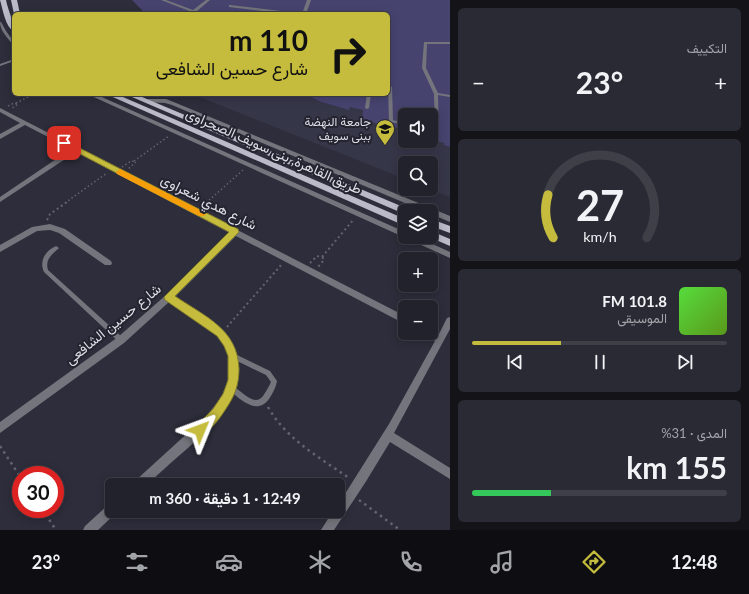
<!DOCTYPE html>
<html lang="ar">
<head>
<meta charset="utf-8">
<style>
  :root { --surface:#22222c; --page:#2a2a34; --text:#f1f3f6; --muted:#a2a4a9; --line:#3f3f48; --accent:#c5bc3d }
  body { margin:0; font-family:Lato,Vazirmatn,sans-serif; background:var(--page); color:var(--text); direction:rtl; height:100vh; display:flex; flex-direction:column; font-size:15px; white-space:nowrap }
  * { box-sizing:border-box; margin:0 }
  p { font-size:13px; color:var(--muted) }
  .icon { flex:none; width:22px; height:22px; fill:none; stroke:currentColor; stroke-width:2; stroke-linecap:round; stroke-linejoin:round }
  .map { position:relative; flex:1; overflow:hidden; direction:ltr }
  .sheet { display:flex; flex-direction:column; gap:8px; padding:8px; background:#131318; width:299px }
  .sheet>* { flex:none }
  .guide { position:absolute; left:12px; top:12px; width:378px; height:84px; border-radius:6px; box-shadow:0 2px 10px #0003,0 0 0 1px var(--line); direction:rtl; background:#c5bc3d; color:#111; overflow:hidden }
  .buttons { position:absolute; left:398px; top:108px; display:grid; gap:8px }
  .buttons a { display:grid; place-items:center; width:40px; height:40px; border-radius:6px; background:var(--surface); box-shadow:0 2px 10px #0003,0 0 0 1px var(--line); font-size:20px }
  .speed { position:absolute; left:12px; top:466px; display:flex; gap:8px; font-size:20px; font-weight:700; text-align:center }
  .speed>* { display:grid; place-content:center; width:52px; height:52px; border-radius:50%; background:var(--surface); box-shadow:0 2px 10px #0003,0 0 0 1px var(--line); line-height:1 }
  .speed .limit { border:6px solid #d22; background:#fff; color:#111 }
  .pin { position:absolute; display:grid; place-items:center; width:34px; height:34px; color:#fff; margin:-17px; border-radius:8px; box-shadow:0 2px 6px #0006 }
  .me { position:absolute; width:44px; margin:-22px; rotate:46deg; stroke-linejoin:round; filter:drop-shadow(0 0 3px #0008) }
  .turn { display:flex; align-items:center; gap:14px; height:84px; padding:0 16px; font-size:18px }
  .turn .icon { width:52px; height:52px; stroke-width:2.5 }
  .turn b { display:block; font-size:28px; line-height:34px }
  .big { font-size:30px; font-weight:700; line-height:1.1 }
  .sheet .tile { flex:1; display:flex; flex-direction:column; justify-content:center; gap:6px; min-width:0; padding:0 14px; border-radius:6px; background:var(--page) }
  .sheet .dial { align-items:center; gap:0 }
  .dial svg { height:104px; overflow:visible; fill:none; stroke:var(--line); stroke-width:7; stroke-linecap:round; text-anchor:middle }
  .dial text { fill:var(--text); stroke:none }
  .song { display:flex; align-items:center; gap:12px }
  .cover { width:48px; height:48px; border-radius:6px; background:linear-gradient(135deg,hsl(110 70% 55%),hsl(90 70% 35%)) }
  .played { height:4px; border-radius:2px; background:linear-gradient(90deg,var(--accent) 35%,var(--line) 35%) }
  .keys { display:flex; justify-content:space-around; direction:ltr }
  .heat { display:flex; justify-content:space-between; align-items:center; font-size:22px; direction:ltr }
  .charge { height:6px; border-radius:3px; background:linear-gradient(90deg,#34c759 31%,var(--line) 0) }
  .trip { position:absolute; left:105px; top:478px; width:240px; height:40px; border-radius:6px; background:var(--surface); box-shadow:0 2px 10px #0003,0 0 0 1px var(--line); font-weight:700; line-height:40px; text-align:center; direction:rtl }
  .menu { display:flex; height:64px; justify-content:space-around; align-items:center; background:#0e0e12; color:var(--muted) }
  .menu .icon { width:28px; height:28px }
  .menu .current { color:var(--accent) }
  .menu b { font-size:18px; color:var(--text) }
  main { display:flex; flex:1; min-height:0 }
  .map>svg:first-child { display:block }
  .built { fill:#363649 }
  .green { fill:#46436f }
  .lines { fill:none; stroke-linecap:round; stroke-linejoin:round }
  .path-far2 { stroke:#646470; stroke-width:1.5; stroke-dasharray:1.5 2.5; stroke-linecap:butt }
  .path-far1 { stroke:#646470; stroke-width:2; stroke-dasharray:2 3; stroke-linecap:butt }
  .path { stroke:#646470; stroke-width:2.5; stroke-dasharray:2.5 4; stroke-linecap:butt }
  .service { fill:#74757c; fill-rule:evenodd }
  .minor { fill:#74757c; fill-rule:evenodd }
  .primary { fill:#babac9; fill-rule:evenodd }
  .route { fill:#c5bc3d; stroke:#807a28 }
  .slow { fill:#f59e0b }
  .labels { text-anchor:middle; stroke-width:4; stroke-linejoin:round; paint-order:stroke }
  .far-poi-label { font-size:12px; fill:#dedee7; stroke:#242431; text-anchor:end }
  .street-label { font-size:14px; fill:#dedee7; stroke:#242431 }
</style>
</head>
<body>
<main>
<section class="sheet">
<div class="tile"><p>التكييف</p>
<div class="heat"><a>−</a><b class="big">23°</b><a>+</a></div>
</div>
<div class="tile dial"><svg viewBox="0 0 100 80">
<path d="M14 69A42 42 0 1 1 86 69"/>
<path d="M14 69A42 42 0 0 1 10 36" stroke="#c5bc3d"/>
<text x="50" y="56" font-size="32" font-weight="700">27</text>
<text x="50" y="72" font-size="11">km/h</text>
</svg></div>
<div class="tile">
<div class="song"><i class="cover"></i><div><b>101.8 FM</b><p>الموسيقى</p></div></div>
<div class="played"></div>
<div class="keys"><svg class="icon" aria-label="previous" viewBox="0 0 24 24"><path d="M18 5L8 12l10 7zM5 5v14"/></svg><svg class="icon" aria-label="pause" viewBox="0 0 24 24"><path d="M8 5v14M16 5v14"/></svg><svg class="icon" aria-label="next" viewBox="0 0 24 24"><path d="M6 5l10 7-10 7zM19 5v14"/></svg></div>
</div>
<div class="tile"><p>المدى · 31%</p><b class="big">155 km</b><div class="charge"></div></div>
</section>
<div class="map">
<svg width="450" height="530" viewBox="0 0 450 530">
  <rect width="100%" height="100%" fill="#2d2d3b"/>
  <polygon class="built" points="192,94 305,94 321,102 349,110 350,107 364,110 363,120 405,130 405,141 431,141 431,140 445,143 444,145 450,147 450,197 429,189 431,189 431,163 405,163 405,179"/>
  <polygon class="green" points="132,0 450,0 450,147 444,145 444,143 431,140 431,115 405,115 405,130 362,120 363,110 350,107 349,110 321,102 305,94 388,94 388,14 146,14"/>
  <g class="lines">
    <g class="path-far2">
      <polyline points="16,103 34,94"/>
      <polyline points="8,106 14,103 18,104 11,109"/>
      <polyline points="134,161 169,136"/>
      <polyline points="122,167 131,161 136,162 128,169"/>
      <polyline points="65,203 107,173"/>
      <polyline points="206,203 243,170"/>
    </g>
    <g class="path-far1">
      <polyline points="202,207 207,202"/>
      <polyline points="47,220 50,214 67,202"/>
      <polyline points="322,257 354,219"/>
      <polyline points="310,263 317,256 323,258 324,260 318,267"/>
      <polyline points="227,327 282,264"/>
    </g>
    <g class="path">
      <path d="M268,407c18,32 52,51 81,71"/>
      <polyline points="0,446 21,478"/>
      <polyline points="359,500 400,530"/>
      <polyline points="42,509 56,530"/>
    </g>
    <g class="service">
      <polygon points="161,0 166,0 193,10 206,0 210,0 197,11 211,14 192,13 192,12"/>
      <polygon points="307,0 311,0 306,14 302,14"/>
      <polygon points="230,5 297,13 299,14 289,14 229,7 229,5"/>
      <path d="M0,22h1l5,9 8,11v3h-1c-5,-7 -13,-14 -13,-23z"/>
      <polygon points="424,42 450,42 450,44 427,44 426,68 438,93 450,95 450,97 438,95 439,138 437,139 435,138 435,128 431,128 431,126 435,126 434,94 422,68"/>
      <polygon points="14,59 14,61 0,66 0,64"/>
      <polygon points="388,84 392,87 393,120 405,123 405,125 390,122 389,121"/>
      <polygon points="367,94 371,94 369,108 367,109 365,108"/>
      <path d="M56,246l3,2 -1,1c-7,6 -13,11 -10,21l75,68 1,2 -1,2 -2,1 -2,-1 -75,-70c-5,-11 1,-21 12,-26z"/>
      <path d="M233,353l37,18 7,10c-1,6 -4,12 -8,18 -12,17 -29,0 -40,-9l-1,-2 1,-2 2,-1c9,4 23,23 32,11 3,-5 6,-9 8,-14l-5,-7 -35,-17 -1,-2 1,-2z"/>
    </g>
    <g class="minor">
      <polygon points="87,94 95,94 405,232 405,237 417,237 450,252 450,258"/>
      <polygon points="148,99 166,99 176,103 450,216 450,222 431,214 431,211 424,211 172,105 165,103 146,102 145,101"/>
      <path d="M0,108l405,208v8l-169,-88 -61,61c12,8 23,16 35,24 5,3 11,6 15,11 36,46 -4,85 -37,116 -14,12 -28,24 -41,37h-13l1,-4c15,-14 30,-27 45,-41 30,-26 70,-61 39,-103 -4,-4 -10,-8 -15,-11 -11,-8 -23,-16 -35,-24l-45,41 -124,90v-11l118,-85 48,-42 64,-62 -154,-81 -76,50v-5l71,-48 -46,-24 -25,14v-5l20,-11 -20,-11z"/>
      <polygon points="50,224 65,229 111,261 112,263 111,265 105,265 59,233 50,230 37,231 0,252 0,245 32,227"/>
      <polygon points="450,317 450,329 394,433 450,468 450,479 390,442 365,483 334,530 321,530 333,511 338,511 338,505 389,424 435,341 427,336 426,333 431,333 431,330 439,334 447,318"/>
      <polygon points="112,503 112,511 117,511 116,513 98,530 83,530 85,526 108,505"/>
    </g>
    <g class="primary">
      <path d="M0,0h6c2,11 8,21 8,32 -9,-6 -11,-22 -14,-32z"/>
      <polygon points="11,0 17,0 20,14 14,14"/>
      <polygon points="106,94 116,94 405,219 405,226"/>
      <polygon points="125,94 135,94 408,209 410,211 405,211 405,214 402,213"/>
      <polygon points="431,219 450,226 450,233 431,226"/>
      <polygon points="431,231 450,239 450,246 429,237 431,237"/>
    </g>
  </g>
  <path class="route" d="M64,140l174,89 1,3 -64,64c29,20 63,33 64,73 0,13 -3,24 -10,35 -7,11 -16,26 -29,31l-4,-1 -2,-4 2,-4 17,-17 10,-15 5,-14v-24l-4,-10 -7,-10 -52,-36 -1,-3 65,-65 -168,-88v-3z"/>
  <polygon class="slow" points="120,169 204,212 206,214 204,216 199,216 117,174 116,172"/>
  <defs>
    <g id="university-pin" transform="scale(1)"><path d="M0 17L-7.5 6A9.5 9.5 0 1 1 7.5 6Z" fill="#c5bc3d" stroke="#242431"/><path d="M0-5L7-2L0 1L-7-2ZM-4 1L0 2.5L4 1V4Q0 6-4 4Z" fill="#111"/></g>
  </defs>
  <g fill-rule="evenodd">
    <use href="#university-pin" x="385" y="129"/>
  </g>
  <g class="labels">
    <g class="far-poi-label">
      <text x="371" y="126">جامعة النهضة<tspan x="371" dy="14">ببنى سويف</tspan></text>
    </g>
    <g class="street-label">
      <text transform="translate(274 151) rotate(24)" y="5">طريق القاهرة, بنى سويف الصحراوى</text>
      <text transform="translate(209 202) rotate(27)" y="5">شارع هدي شعراوى</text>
      <text transform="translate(113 324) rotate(-39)" y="5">شارع حسين الشافعى</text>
    </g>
  </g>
</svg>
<div class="buttons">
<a><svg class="icon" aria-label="sound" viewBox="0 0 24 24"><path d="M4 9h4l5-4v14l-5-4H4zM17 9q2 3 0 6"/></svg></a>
<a><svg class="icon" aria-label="search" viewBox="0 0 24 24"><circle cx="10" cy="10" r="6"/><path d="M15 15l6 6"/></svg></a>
<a><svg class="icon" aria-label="layers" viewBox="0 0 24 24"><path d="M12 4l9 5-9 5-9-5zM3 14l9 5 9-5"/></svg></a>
<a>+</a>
<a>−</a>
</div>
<div class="speed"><div class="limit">30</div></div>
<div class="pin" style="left:64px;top:143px;background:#d93025"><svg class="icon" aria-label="arrive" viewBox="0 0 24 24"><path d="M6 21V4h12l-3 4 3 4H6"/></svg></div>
<svg class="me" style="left:200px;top:430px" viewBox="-20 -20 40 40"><path d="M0-17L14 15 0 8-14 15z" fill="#c5bc3d" stroke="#fff" stroke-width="4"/></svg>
<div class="trip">12:49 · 1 دقيقة · 360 m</div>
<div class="guide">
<div class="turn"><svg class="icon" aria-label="right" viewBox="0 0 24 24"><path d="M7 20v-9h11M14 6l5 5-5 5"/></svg><div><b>110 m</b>شارع حسين الشافعى</div></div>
</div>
</div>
</main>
<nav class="menu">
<b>12:48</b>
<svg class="icon current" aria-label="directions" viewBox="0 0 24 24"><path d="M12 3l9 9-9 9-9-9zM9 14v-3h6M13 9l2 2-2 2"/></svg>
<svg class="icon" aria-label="music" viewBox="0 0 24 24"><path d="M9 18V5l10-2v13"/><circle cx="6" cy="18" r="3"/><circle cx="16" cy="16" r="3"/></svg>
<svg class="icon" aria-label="phone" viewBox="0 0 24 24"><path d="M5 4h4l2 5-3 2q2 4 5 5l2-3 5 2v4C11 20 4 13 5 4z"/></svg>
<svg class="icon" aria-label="climate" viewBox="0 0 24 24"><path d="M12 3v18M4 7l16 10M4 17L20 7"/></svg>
<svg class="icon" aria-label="car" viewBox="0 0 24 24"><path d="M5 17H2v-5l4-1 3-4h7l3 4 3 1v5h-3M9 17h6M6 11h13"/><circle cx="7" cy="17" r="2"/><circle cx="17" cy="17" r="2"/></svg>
<svg class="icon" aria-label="filters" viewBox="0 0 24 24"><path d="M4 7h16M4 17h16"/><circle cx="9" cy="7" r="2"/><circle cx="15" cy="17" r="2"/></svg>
<b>23°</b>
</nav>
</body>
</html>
